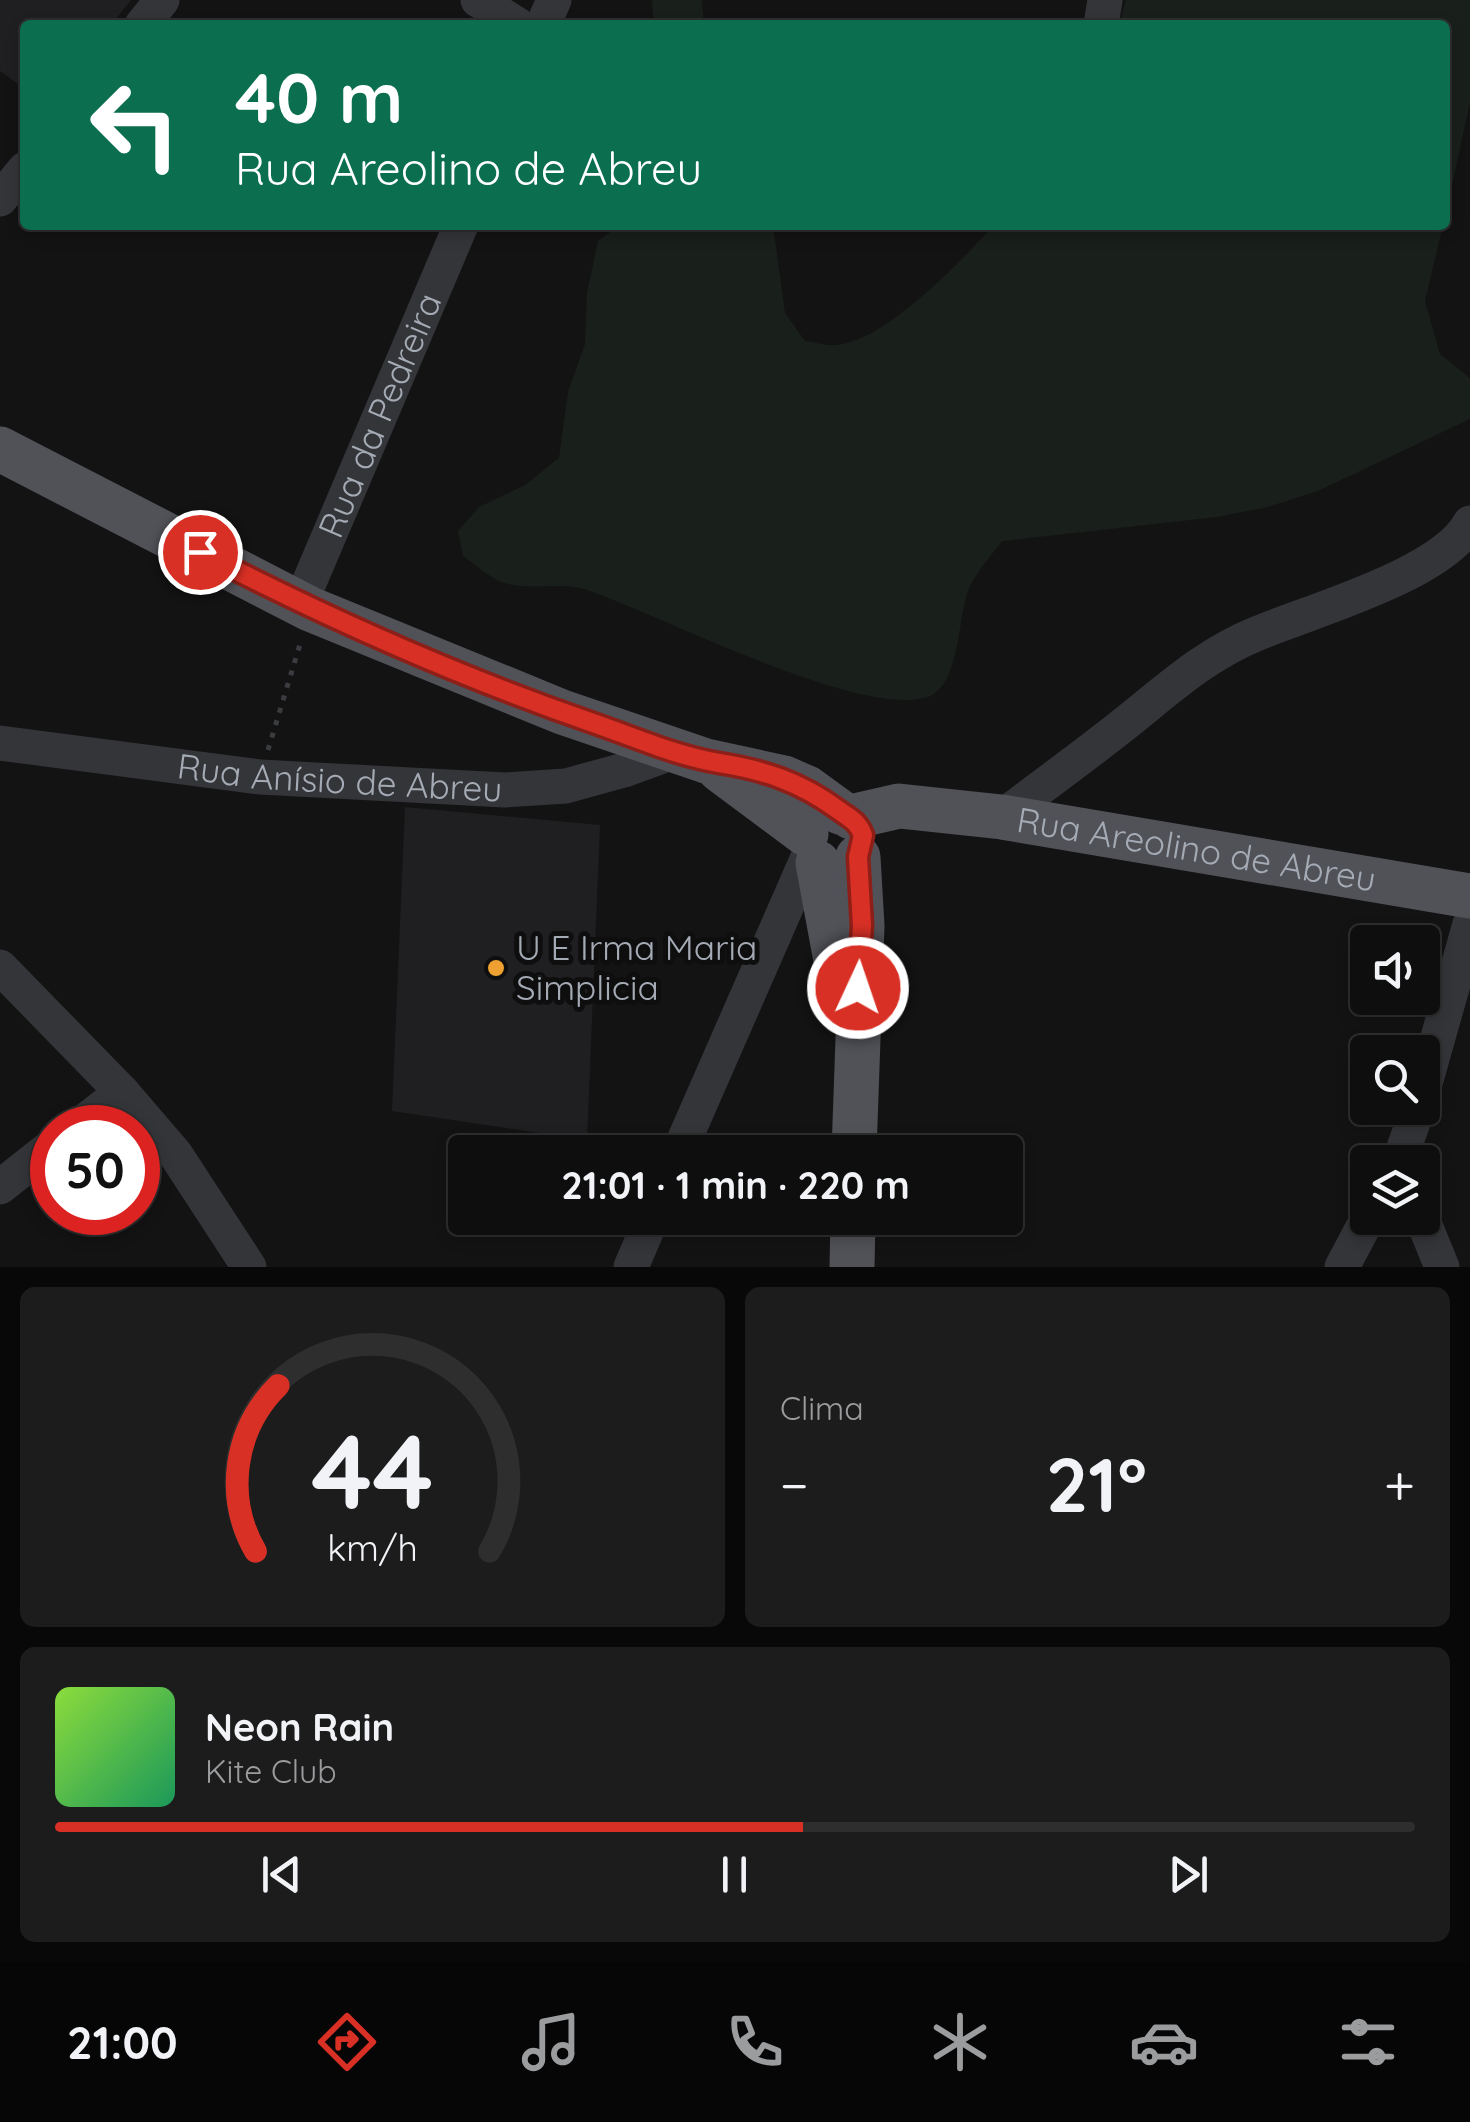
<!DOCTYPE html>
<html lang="pt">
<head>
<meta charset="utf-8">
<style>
  :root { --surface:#0e0e0f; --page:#1c1c1d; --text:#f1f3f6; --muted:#9b9c9e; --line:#2e2e2f; --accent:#d93025 }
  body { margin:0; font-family:Quicksand,sans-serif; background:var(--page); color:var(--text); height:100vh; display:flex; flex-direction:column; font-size:38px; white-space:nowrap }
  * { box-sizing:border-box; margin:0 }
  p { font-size:32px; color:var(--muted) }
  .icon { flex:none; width:55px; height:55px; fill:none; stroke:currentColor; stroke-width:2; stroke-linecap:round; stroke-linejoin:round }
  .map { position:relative; height:1267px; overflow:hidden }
  .drawer { display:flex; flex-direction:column; gap:20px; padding:20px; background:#080808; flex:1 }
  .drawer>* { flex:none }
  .hud { position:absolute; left:20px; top:20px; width:1430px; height:210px; border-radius:10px; box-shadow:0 5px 15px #0003,0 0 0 2px var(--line); background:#0b6e4f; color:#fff; overflow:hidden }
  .tools { position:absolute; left:1350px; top:925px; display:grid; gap:20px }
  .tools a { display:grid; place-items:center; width:90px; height:90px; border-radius:10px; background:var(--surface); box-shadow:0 5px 15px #0003,0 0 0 2px var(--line); font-size:50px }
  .speed { position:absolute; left:30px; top:1105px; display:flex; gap:20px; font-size:50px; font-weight:700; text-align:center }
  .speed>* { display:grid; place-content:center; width:130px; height:130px; border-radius:50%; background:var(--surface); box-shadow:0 5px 15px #0003,0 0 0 2px var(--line); line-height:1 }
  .speed .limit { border:15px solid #d22; background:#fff; color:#111 }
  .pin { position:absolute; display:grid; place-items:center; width:85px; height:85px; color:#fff; margin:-42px; border:5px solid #fff; border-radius:50%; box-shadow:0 2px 10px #0007 }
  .me { position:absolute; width:110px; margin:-55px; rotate:3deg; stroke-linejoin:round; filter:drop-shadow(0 0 8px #0008) }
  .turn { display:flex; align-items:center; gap:35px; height:210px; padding:0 50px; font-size:45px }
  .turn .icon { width:130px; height:130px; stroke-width:2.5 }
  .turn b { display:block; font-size:70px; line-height:85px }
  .big { font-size:75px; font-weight:700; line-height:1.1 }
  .drawer .tile { flex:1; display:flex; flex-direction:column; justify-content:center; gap:15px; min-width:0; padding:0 35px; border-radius:15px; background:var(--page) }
  .drawer .dial { align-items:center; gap:0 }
  .dial svg { height:260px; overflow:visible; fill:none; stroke:var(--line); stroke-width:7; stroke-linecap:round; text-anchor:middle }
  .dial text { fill:var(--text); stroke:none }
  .song { display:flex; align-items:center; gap:30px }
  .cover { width:120px; height:120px; border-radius:15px; background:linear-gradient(135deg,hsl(90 70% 55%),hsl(150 70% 35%)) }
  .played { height:10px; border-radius:5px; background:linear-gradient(90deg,var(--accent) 55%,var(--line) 55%) }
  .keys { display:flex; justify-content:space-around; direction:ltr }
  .heat { display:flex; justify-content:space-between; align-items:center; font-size:55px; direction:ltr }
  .drawer .tiles { flex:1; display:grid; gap:20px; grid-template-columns:1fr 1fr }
  .tile:last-child { grid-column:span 2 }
  .trip { position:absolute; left:448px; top:1135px; width:575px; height:100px; border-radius:10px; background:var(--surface); box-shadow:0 5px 15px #0003,0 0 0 2px var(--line); font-weight:700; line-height:100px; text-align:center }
  .menu { display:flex; height:160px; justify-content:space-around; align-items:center; background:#060606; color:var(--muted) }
  .menu .icon { width:70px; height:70px }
  .menu .selected { color:var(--accent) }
  .menu b { font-size:45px; color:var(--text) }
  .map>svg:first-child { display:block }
  .built { fill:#1f1f21 }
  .green { fill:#191f1a }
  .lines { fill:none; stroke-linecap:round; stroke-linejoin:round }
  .path { stroke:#3a3c40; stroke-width:5; stroke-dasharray:5 8; stroke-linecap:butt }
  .minor { stroke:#343539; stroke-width:35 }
  .major { stroke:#505258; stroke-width:45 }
  .route-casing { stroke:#8d1f18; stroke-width:25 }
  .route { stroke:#d93025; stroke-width:18 }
  .poi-dot { fill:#eea131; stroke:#0e0e0f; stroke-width:4 }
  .labels { text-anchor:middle; stroke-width:10; stroke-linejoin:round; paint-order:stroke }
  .street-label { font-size:35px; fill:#a5abb5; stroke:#0e0e0f }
  .poi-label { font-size:35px; fill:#a5abb5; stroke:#0e0e0f; text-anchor:start }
</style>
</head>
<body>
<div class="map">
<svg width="1470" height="1267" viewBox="0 0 1470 1267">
  <rect width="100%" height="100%" fill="#131314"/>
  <g class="built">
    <polygon points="0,0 131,0 111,25 25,25 25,89 0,71"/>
    <polygon points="405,807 600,825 587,1140 392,1111"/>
  </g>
  <g class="green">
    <polygon points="652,0 702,0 704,25 654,25"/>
    <polygon points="1126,0 1470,0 1470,102 1445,218 1445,25 1119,25"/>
    <path d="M620,225h153l12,88 20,28c9,1 22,5 31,4 50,-4 125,-84 158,-120h449l-18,76 15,53 30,24v41l-152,72 -50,16 -51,10 -215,24c-11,15 -28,33 -34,50 -10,26 -8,92 -38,105 -65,26 -273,-83 -346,-107 -24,-7 -51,1 -76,-5 -15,-3 -32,-19 -45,-28l-5,-25 21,-24 46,-22 34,-27 9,-66 17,-48 2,-51 11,-52z"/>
  </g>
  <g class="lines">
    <polyline class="path" points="268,750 301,641"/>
    <g class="minor">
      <polyline points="478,0 518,25"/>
      <polyline points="142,25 162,0"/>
      <polyline points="543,25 554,0"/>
      <polyline points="1101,25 1105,0"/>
      <polyline points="0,199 25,169"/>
      <path id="s1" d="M300,604l161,-379"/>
      <path id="s2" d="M0,743l260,34 245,13 61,-4 58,-16 52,-19"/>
      <path d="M1002,817c38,-29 78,-58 116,-88 45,-35 84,-73 138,-95 54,-23 186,-59 214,-111"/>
      <polyline points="0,967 122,1092 176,1155 249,1267"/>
      <polyline points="1422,1094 1470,924"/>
      <polyline points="76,1128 122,1092"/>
      <polyline points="679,1152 809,855"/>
      <polyline points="1399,1162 1418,1108"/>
      <polyline points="0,1187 52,1146"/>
      <polyline points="1422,1218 1442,1267"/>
      <polyline points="631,1267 652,1218"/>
      <polyline points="1342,1267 1368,1218"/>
    </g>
    <g class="major">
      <polyline points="0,449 310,609 562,712 706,761 784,778 807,788 840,812"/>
      <polyline points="720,770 806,834"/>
      <path id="s3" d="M851,817l48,-11 103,11 468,79"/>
      <polyline points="818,863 842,993"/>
      <polyline points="854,1152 862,926 858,857"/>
      <polyline points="852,1267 853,1218"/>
    </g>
  </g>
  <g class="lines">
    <g class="route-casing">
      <path id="route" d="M200,552c129,67 260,125 396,172 40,14 81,32 123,39 45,7 81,19 118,46 12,9 20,11 26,26l-5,22 4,69 -4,62"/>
    </g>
    <use href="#route" class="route"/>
  </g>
  <circle class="poi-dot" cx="496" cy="968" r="10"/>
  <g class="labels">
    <g class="street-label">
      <text dy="12" stroke="none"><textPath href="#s1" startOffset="205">Rua da Pedreira</textPath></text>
      <text dy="12" stroke="none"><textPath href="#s2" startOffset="342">Rua Anísio de Abreu</textPath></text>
      <text dy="12" stroke="none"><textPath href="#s3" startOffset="350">Rua Areolino de Abreu</textPath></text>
    </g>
    <g class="poi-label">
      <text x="516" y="960">U E Irma Maria<tspan x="516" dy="40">Simplicia</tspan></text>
    </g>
  </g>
</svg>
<div class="tools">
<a><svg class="icon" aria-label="sound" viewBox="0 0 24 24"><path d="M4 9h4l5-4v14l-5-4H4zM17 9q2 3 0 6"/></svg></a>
<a><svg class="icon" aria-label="search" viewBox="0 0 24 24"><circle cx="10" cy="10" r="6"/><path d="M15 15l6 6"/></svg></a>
<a><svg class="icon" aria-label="layers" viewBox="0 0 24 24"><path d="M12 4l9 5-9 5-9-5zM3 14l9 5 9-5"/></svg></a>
</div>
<div class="speed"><div class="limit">50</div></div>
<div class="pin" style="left:200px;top:552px;background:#d93025"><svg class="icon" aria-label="arrive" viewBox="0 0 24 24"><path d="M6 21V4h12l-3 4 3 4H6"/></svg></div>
<svg class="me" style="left:858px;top:988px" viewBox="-20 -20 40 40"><circle r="17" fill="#d93025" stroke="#fff" stroke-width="3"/><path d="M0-11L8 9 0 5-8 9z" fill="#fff"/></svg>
<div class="trip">21:01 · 1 min · 220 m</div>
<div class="hud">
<div class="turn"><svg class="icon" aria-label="left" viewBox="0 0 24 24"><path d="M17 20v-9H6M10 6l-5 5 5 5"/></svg><div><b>40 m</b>Rua Areolino de Abreu</div></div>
</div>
</div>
<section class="drawer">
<div class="tiles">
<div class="tile dial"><svg viewBox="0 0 100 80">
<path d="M14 69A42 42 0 1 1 86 69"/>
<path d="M14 69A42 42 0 0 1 21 18" stroke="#d93025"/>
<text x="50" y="56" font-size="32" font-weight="700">44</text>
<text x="50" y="72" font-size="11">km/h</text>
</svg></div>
<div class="tile"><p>Clima</p>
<div class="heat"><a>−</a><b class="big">21°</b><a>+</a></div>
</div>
<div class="tile">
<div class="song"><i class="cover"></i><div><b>Neon Rain</b><p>Kite Club</p></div></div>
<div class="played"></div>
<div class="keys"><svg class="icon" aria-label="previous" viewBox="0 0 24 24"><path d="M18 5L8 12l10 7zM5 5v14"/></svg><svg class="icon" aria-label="pause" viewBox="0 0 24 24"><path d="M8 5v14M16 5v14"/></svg><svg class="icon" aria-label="next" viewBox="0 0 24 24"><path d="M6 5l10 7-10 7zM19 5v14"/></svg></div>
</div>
</div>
</section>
<nav class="menu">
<b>21:00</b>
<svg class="icon selected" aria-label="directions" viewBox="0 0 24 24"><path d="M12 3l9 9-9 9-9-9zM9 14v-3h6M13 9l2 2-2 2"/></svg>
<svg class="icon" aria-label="music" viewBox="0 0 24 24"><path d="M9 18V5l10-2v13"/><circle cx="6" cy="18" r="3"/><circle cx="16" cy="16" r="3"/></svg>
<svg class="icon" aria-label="phone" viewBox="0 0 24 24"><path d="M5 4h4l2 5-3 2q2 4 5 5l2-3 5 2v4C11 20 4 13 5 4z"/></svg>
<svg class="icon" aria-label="climate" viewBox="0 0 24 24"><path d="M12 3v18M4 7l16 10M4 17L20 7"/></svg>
<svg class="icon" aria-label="car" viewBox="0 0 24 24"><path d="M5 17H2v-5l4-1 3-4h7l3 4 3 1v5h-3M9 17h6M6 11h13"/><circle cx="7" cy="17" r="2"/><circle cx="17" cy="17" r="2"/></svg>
<svg class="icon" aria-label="filters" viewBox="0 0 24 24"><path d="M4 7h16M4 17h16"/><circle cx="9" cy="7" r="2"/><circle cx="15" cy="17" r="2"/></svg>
</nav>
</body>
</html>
